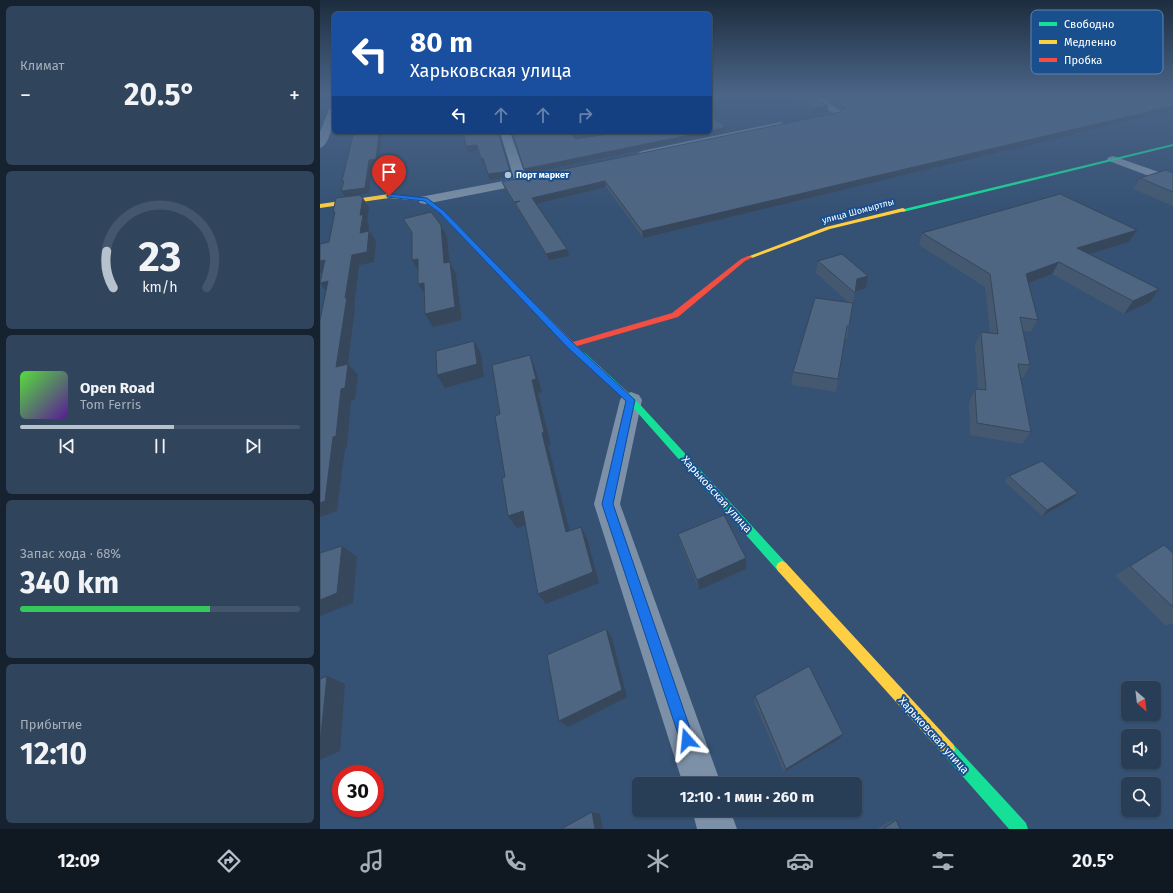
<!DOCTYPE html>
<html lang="ru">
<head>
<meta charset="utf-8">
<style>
  :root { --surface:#283d56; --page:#30445c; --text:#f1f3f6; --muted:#a5aeb9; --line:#44566c; --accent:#b8c2ce }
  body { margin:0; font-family:"Fira Sans",sans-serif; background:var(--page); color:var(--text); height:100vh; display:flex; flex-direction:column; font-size:15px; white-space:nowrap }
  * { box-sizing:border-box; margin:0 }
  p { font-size:13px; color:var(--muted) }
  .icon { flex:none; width:22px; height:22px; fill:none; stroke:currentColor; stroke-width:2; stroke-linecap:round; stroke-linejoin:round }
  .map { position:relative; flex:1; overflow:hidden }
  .panel { display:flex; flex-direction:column; gap:6px; padding:6px; background:#16222f; width:320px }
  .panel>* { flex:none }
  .hud { position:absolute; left:12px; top:12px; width:380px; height:122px; border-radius:6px; box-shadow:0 1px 3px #0004,0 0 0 1px var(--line); background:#1a4fa0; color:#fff; overflow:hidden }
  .needle { width:26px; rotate:152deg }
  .buttons { position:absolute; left:801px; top:681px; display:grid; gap:8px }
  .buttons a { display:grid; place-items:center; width:40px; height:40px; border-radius:6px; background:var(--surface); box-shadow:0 1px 3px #0004,0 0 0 1px var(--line); font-size:20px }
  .speed { position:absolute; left:12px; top:765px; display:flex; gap:8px; font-size:20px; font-weight:700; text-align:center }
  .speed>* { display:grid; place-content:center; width:52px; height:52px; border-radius:50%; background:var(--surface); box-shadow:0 1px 3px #0004,0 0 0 1px var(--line); line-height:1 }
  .speed .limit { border:6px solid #d22; background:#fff; color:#111 }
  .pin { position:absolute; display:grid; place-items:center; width:34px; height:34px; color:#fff; margin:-41px -17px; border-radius:50% 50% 50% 0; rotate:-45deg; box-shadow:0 0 4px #0007 }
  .pin .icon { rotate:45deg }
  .me { position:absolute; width:44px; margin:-22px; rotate:342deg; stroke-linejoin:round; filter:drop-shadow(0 0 3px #0008) }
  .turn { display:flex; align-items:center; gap:14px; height:84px; padding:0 12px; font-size:18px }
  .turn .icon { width:52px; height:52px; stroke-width:2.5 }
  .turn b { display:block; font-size:28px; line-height:34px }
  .lanes { display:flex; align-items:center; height:38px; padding:0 12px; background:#0003; justify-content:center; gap:20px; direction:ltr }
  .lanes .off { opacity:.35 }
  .big { font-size:30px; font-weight:700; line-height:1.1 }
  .panel .tile { flex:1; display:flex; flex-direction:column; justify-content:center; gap:6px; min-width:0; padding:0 14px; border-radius:6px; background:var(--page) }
  .panel .dial { align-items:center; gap:0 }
  .dial svg { height:104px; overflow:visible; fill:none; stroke:var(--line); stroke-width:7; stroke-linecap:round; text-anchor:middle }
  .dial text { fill:var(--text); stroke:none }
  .song { display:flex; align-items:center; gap:12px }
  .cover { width:48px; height:48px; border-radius:6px; background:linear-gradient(135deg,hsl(110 70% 55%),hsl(270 70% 35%)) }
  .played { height:4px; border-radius:2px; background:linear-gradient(90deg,var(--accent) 55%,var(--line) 55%) }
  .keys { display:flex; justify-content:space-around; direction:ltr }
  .heat { display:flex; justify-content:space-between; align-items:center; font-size:22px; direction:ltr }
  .charge { height:6px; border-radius:3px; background:linear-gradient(90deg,#34c759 68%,var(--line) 0) }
  .trip { position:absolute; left:312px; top:777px; width:230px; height:40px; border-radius:6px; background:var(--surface); box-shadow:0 1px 3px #0004,0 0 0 1px var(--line); font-weight:700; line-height:40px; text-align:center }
  .tab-bar { display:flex; height:64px; justify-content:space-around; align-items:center; background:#101822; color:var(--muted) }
  .tab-bar .icon { width:28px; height:28px }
  .tab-bar .active { color:var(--accent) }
  .tab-bar b { font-size:18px; color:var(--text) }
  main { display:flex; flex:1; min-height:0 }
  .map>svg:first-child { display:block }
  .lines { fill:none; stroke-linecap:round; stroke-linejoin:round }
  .street { fill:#7c90a7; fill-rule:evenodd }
  .fast { fill:#16e098; fill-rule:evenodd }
  .slow { fill:#ffcf43; fill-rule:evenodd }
  .jam { fill:#f24e42; fill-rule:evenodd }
  .wall { fill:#445870 }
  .shaded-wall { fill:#37475b }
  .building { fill:#4f6682; stroke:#37475b }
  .route { fill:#1a73e8; stroke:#114b97 }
  .poi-dot { fill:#b8c2ce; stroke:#1a4f8e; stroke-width:1.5 }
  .labels { text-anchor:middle; stroke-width:4; stroke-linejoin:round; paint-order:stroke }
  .far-poi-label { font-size:9px; font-weight:bold; fill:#fff; stroke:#1a4f8e; text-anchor:start }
  .far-street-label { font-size:9px; fill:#fff; stroke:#1a4f8e }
  .street-label { font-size:11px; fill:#fff; stroke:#1a4f8e }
  .key { fill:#1a4f8e; stroke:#5f84b0; stroke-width:1 }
  .key-label { font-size:11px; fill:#fff }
</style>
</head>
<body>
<main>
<section class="panel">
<div class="tile"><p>Климат</p>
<div class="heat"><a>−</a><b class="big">20.5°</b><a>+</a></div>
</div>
<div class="tile dial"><svg viewBox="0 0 100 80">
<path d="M14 69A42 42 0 1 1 86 69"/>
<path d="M14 69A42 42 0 0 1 9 41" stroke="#b8c2ce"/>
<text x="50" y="56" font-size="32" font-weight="700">23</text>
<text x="50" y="72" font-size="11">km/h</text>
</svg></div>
<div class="tile">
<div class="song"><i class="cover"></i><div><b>Open Road</b><p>Tom Ferris</p></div></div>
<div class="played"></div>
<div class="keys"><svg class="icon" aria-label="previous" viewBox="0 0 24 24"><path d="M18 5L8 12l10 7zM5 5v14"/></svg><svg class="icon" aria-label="pause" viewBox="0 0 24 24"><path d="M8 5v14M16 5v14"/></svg><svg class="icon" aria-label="next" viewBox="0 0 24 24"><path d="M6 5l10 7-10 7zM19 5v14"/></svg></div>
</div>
<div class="tile"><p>Запас хода · 68%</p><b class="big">340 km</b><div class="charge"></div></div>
<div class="tile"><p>Прибытие</p><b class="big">12:10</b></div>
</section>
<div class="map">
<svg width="853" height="829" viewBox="0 0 853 829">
  <rect width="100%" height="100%" fill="#355173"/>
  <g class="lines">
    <g class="street">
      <polygon points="485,94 495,94 524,113 522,115 516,115"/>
      <path d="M14,106c0,10 -3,39 -14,42v-16l9,-23z"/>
      <polygon points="461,122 466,125 465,127 322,157 316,154 322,151"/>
      <polygon points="180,132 190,132 206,177 217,176 219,179 217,182 105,204 100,203 98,200 100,197 194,179"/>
      <polygon points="793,156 853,177 853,185 789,161 787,159 789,157"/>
      <polygon points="311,392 319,395 322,400 300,504 401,784 363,784 274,504 300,400 303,395"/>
      <polygon points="372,810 410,810 417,829 377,829"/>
    </g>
    <g class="fast">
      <polygon points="853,144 853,146 583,212 580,210"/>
      <polygon points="262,352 265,353 314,398 466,563 468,567 466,571 462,573 458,571 308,402 259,357 258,355"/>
      <polygon points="628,742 633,744 706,823 708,829 689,829 623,754 621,749 623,744"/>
    </g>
    <g class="slow">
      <polygon points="69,194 107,199 124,211 173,262 168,263 120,213 104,201 69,198 0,208 0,204"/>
      <polygon points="583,208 586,210 585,211 510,229 432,258 427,257 506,227"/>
      <polygon points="462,561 466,563 633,744 635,749 633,754 628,756 623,754 458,571 456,567 458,563"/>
    </g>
    <polygon class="jam" points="428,256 433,257 425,261 358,317 257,346 266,355 262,358 247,347 247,344 167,262 172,261 253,342 352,313 421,259"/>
  </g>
  <g class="wall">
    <polygon points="464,94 489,94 507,111 492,114 482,109 483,105"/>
    <polygon points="497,94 853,94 323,238 286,187 216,203 249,256 229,260 185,189 182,182 520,112 522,111"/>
    <polygon points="853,173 853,206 813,189 820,178"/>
    <polygon points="83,219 127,237 130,262 136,274 142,320 113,327 104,295 98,284 98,269 92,260 92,234"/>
    <polygon points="817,230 809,242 770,254 830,302 804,314 732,274 708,284 718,320 711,332 703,331 710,365 703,378 700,378 711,432 702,444 650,435 649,402 655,389 658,389 655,345 661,332 670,333 665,287 599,245 602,233"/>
    <polygon points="498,261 548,276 546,288 535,292 529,326 527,339 525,339 516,392 471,385 473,372 528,302 496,273"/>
    <polygon points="689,476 758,493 752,499 722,516 685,482"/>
    <polygon points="358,534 426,558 426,569 379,590 361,545"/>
    <polygon points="853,553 853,623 846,626 795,576 810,566"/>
    <polygon points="435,696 519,739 464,772 434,702"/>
    <polygon points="576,820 580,829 557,829 568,822"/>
  </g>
  <g class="shaded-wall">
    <polygon points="508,106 507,111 492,114 492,109"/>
    <polygon points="853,106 853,110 323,238 322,231"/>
    <polygon points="406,127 406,132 206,174 204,169 384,132 390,132 390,131"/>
    <polygon points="59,132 62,132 59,164 52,165 49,193 25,197 21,191 49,160"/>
    <polygon points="178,132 179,132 192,177 170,180 168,174"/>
    <polygon points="157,145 159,150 148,152 146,146"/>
    <polygon points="163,158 165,164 163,164 161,159"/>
    <polygon points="285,181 286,187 215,204 212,198"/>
    <polygon points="41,195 49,207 47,222 49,225 47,244 40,233"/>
    <polygon points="121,225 127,237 131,275 124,263"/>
    <polygon points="817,230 809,242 750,260 757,248"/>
    <polygon points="49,231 56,241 54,262 39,265 34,307 35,308 26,378 16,367 25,298 32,255"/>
    <polygon points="247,249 249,256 229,260 226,254"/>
    <polygon points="98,259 99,272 92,260"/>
    <polygon points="5,260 12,271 0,273 0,261"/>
    <polygon points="130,262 136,274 142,320 113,327 105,314"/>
    <polygon points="739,262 732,274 699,287 706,274"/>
    <polygon points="548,276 546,288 534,292 537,279"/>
    <polygon points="8,281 8,294 0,283"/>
    <polygon points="104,283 106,297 98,284"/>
    <polygon points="839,289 830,302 804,314 813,301"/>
    <polygon points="154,341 161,354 164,377 125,388 117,375"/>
    <polygon points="210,355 215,368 222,392 218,393 231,445 228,445 253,544 246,532 222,433 212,380"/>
    <polygon points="28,364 38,375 35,399 31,401 27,447 25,448 17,511 0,517 0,503 13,437 21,389"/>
    <polygon points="758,493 752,499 722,516 727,510"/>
    <polygon points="203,511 211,523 197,528 188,516"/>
    <polygon points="261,527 267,538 279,583 226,604 218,594"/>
    <polygon points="22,546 37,557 33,603 0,616 0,600"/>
    <polygon points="426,558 426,569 379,590 377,580"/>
    <polygon points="286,629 292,638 307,697 248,727 239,721"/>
    <polygon points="7,676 25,684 20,751 0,760 0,744"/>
    <polygon points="523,734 519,739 464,772 466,769"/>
    <polygon points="272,812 280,814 283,829 275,829"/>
  </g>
  <g class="building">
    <polygon points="472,94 489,94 508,106 492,109 483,104 488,103"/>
    <polygon points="505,94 853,94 853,106 322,231 285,181 212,198 247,249 226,254 195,203 200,201 194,202 182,182 520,112 526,108"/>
    <polygon points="390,115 406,127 390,131"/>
    <polygon points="35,132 59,132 56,159 49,160 45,188 21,191 24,181 22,181 33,135 35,134"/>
    <polygon points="143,132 178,132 190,171 168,174 163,158 161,159 157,145 146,146"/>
    <polygon points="192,132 251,132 255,139 301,132 384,132 204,169"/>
    <polygon points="846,170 853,173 853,192 820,178"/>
    <polygon points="740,194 817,230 757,248 839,289 813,301 739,262 706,274 718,320 700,317 710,365 698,364 711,432 657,423 655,389 666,390 661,332 678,334 670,274 602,233"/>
    <polygon points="41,195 41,197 43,197 40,215 43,215 40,233 49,231 47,252 32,255 25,298 27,297 16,367 28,364 25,388 21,389 16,436 13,437 5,501 0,503 0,320 8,281 0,283 5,260 0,261 0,244 9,242 15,212 13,212 16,198"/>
    <polygon points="111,212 121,225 124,263 130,262 135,307 105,314 104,283 98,284 98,259 92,260 92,232 83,219"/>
    <polygon points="522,254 548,276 537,279 535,293 498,261"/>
    <polygon points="495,298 533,303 529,326 527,326 518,379 473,372"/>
    <polygon points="154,341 157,364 117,375 116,351"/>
    <polygon points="210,355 216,379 212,380 224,432 222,433 246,532 261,527 273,572 218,594 203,511 188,516 182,478 185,477 175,416 180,414 172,365"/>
    <polygon points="722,461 758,493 727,510 689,476"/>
    <polygon points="404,515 426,558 377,580 358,534"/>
    <polygon points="844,545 853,553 853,607 810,566"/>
    <polygon points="22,546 17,593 0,600 0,553"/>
    <polygon points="286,629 302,690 239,721 227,655"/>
    <polygon points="489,666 523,734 466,769 435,696"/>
    <polygon points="7,676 0,744 0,679"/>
    <polygon points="272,812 275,829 241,829"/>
    <polygon points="576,820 580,829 563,829"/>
  </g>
  <linearGradient id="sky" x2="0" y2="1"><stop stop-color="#1d2d3f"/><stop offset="0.45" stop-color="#4b6588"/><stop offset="1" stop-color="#4b6588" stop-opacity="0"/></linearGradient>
  <rect width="853" height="210" fill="url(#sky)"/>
  <polygon class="route" points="69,194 107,198 124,211 253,343 315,400 293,504 374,740 372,745 367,747 362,745 360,740 282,504 306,401 247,347 120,213 104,201 67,197 67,195"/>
  <circle class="poi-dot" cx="188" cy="175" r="4"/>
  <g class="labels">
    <g class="far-poi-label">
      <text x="196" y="178">Порт маркет</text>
    </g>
    <g class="far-street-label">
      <text transform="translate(538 211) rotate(-15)" y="3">улица Шомыртлы</text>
    </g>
    <g class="street-label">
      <text transform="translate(397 494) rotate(48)" y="4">Харьковская улица</text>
      <text transform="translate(614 735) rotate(48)" y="4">Харьковская улица</text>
    </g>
  </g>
  <rect x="711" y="10" width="132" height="64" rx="6" class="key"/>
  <rect x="719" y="22" width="18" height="4" fill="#16e098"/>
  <rect x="719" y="40" width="18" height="4" fill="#ffcf43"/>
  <rect x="719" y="58" width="18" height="4" fill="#f24e42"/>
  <g class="key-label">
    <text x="744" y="28">Свободно</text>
    <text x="744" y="46">Медленно</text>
    <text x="744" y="64">Пробка</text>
  </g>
</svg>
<div class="buttons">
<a><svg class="needle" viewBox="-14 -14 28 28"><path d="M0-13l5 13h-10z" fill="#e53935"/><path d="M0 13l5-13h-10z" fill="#a5aeb9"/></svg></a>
<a><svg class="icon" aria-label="sound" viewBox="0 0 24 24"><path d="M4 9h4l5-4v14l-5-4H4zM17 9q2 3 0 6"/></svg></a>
<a><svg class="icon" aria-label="search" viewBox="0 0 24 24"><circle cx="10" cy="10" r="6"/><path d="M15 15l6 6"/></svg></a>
</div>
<div class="speed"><div class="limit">30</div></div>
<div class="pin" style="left:69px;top:196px;background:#d93025"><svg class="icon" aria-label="arrive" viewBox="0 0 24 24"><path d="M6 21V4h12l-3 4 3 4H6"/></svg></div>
<svg class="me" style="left:367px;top:740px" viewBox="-20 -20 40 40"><path d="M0-17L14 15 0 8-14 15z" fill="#1a73e8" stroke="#fff" stroke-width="4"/></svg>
<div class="trip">12:10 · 1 мин · 260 m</div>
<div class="hud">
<div class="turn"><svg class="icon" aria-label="left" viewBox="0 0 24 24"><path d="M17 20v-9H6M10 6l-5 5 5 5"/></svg><div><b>80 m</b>Харьковская улица</div></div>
<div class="lanes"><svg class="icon" aria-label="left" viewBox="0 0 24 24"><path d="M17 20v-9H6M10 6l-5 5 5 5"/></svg><svg class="icon off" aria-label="ahead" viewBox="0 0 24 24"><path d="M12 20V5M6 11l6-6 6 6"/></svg><svg class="icon off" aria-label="ahead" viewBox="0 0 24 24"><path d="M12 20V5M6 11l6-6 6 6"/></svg><svg class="icon off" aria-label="right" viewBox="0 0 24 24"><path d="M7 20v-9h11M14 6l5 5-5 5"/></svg></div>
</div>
</div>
</main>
<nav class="tab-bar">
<b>12:09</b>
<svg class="icon active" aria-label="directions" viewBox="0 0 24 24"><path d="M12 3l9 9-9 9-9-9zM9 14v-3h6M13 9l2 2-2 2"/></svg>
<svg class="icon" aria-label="music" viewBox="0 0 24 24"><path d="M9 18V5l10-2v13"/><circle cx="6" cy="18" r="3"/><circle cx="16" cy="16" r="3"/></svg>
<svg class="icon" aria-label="phone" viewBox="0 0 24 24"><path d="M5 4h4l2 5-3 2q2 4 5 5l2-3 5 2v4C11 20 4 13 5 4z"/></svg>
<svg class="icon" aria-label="climate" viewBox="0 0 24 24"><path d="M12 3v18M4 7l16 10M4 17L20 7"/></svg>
<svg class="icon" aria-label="car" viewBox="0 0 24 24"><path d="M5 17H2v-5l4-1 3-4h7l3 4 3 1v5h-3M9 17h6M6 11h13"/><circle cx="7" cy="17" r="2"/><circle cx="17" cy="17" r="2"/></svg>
<svg class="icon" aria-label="filters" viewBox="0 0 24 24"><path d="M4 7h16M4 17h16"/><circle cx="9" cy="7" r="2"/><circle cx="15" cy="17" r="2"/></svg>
<b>20.5°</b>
</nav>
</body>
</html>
